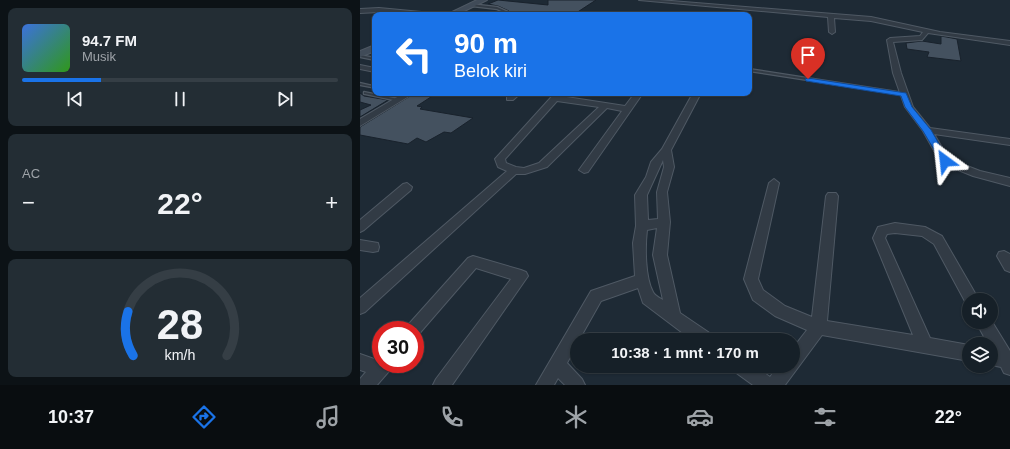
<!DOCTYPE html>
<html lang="id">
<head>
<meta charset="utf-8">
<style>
  :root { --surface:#162028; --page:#232d34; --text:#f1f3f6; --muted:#9ea3a8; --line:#353e45; --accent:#1a73e8 }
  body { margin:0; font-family:Helvetica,sans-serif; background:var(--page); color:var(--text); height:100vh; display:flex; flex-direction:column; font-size:15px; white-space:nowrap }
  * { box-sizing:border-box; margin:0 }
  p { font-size:13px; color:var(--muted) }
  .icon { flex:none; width:22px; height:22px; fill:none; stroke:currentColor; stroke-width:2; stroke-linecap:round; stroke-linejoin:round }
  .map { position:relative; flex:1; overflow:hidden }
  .side { display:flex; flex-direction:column; gap:8px; padding:8px; background:#0c1216; width:360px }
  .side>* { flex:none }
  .top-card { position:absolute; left:12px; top:12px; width:380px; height:84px; border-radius:8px; box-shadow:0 1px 3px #0004,0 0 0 1px var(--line); background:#1a73e8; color:#fff; overflow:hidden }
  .controls { position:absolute; left:602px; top:293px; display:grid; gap:8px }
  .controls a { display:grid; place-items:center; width:36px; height:36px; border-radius:50%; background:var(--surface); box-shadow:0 1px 3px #0004,0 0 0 1px var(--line); font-size:20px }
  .speed { position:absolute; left:12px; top:321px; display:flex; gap:8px; font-size:20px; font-weight:700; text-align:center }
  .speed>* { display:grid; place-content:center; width:52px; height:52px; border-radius:50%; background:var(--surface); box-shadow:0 1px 3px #0004,0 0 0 1px var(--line); line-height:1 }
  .speed .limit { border:6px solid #d22; background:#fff; color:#111 }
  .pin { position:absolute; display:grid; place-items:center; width:34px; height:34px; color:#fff; margin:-41px -17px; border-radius:50% 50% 50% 0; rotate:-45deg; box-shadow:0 0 4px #0007 }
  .pin .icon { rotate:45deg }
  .me { position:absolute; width:44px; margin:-22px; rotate:330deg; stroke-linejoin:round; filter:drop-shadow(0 0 3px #0008) }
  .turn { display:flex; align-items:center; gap:14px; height:84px; padding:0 16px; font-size:18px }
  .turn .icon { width:52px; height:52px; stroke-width:2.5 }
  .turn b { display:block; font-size:28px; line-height:34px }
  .big { font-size:30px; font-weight:700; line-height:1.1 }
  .side .tile { flex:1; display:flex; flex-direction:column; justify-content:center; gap:6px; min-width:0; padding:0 14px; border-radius:8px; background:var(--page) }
  .side .dial { align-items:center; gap:0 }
  .dial svg { height:104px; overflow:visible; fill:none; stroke:var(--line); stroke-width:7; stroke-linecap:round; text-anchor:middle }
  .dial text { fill:var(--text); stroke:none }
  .song { display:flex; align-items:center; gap:12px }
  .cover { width:48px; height:48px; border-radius:6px; background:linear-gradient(135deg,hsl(220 70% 55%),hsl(110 70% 35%)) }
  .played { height:4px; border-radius:2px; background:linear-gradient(90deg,var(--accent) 25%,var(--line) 25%) }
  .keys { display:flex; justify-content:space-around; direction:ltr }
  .heat { display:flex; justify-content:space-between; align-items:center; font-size:22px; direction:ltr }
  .trip { position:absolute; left:210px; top:333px; width:230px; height:40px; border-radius:20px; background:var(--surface); box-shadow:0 1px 3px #0004,0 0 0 1px var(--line); font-weight:700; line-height:40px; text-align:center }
  .tabs { display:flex; height:64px; justify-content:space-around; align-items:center; background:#090d10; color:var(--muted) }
  .tabs .icon { width:28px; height:28px }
  .tabs .active { color:var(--accent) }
  .tabs b { font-size:18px; color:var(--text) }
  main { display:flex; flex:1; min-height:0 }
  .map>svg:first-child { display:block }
  .building { fill:#44515f; stroke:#19222c }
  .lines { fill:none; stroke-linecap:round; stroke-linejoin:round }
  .service-casing { stroke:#4f5964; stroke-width:2.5 }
  .minor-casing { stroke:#4f5964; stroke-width:2 }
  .secondary-casing { stroke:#4f5964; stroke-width:2 }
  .service { fill:#323b45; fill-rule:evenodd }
  .minor { fill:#323b45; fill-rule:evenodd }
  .secondary { fill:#404b58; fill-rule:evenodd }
  .route { fill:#1a73e8; stroke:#114b97 }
</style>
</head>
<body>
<main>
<section class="side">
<div class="tile">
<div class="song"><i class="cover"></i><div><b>94.7 FM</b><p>Musik</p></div></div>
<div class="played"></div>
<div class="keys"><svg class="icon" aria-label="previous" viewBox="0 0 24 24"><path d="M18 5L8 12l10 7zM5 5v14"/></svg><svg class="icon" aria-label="pause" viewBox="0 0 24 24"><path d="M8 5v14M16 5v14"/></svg><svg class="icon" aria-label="next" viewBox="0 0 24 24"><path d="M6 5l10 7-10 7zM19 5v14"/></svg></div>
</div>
<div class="tile"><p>AC</p>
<div class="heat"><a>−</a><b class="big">22°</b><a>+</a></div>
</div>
<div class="tile dial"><svg viewBox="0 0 100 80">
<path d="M14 69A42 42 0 1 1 86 69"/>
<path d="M14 69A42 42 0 0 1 10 35" stroke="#1a73e8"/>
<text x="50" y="56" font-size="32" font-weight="700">28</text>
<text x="50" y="72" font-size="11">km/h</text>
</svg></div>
</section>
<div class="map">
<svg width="650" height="385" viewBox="0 0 650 385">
  <rect width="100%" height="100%" fill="#1e2a35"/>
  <g class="building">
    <polygon points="138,0 188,5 188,0 236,0 213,15 146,14 149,13 149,11 138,6 128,4"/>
    <polygon points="581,36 597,39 601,61 567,57 569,52 547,49 546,43 562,41 581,44"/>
    <polygon points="0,93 4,96 28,100 0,117 0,110 11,105 0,102"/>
    <polygon points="55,93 77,93 57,106 62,107 60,109 113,118 91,133 84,132 66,142 57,138 48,144 0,135 0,127"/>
  </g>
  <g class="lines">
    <g class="service-casing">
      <g id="service">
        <polygon points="110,4 137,7 148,12 146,13 137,9 111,6"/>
        <polygon points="95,11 122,14 123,15 96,13"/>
        <polygon points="0,55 15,58 15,60 0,57"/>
        <polygon points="389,69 544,93 546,94 544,95 389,71"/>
        <polygon points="0,83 13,86 11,87 0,85"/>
        <polygon points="4,92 38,99 40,100 38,101 5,94 4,94"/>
      </g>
    </g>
    <g class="minor-casing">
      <g id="minor">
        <polygon points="279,0 299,0 511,17 580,32 650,41 650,45 568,33 562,40 533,42 541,73 553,107 570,128 650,139 650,145 574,134 589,159 620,171 650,178 650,186 613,176 581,163 563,131 545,107 533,73 527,40 530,38 560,36 563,32 511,21 474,18 475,32 472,34 469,32 468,17"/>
        <polygon points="19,8 72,13 75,15 19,12 0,13 0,9"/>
        <polygon points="0,65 15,68 15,72 0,69"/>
        <polygon points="44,93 54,93 0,126 0,119"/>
        <polygon points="152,93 161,93 153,100 147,100 147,96"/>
        <path d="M195,93h8l-3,3 65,10 10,-13h8l-55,79 -4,1 -5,-3 43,-59 -15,-3 -60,59 -22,7h-9l-151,138 -5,2v-16l147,-127 -9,-4 -3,-8zM197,101l42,6 -60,56 -15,5 -8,-1 -10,-4 -1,-4z"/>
        <path d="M333,93h8l-30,57 3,17 -7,25 3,30 -3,33 13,58 31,21 2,6h-21l-49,-37 -5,-15 -37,13 -22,39h-2v4l-10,19 15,16 3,6h-20l-7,-7 -4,7h-18l55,-94 44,-15 -2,-33 3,-17 -1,-31 11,-18 5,-15 11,-13zM303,160l1,7 -7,25 1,27 -10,1 -1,-25zM297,228l-4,27 10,45c-3,-2 -8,-4 -10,-8 -8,-15 -8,-45 -6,-62z"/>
        <polygon points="414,179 419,183 398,279 403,290 425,306 452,317 466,196 468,193 476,193 478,196 467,321 553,335 513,238 518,227 535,223 565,227 582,236 619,300 609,300 609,305 607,305 574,244 562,236 535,233 527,234 525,238 570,338 609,345 609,361 462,335 425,385 393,385 375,372 373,366 395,366 410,377 418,366 433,366 433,348 447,330 415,316 393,300 384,279 409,183"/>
        <polygon points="47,183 52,187 51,190 4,230 0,232 0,220 43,184"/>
        <polygon points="0,240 18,243 19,247 18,251 13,252 0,250"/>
        <polygon points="644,251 650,254 650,272 645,270 637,256 639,252"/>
        <polygon points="113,256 161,270 166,272 168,276 92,385 73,385 76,379 151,279 116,268 58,335 55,337 55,330 45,330 48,325 108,258"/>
        <polygon points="631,320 650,351 650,375 644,373 641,367 631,365 631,344 628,344 616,322 631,322"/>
        <polygon points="0,354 17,360 21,357 21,364 32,364 30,370 17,385 0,385 0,379 6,372 0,370"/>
      </g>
    </g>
    <g class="secondary-casing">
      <g id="secondary">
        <polygon points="117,0 127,0 96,15 86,15"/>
        <polygon points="15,45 15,51 0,57 0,51"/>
      </g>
    </g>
    <use href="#service" class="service"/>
    <use href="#minor" class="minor"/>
    <use href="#secondary" class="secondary"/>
  </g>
  <polygon class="route" points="448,78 546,93 552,107 571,130 589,161 585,164 582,163 563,131 545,107 541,96 446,81 445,79"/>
</svg>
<div class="controls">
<a><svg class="icon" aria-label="sound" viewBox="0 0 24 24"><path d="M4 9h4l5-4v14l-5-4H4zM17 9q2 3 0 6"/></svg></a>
<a><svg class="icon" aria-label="layers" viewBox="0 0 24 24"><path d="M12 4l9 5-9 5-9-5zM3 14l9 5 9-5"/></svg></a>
</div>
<div class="speed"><div class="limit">30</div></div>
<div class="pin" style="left:448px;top:79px;background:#d93025"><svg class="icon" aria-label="arrive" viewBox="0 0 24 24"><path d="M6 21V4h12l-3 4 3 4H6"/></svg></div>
<svg class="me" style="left:585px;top:161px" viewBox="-20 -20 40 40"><path d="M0-17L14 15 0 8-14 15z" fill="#1a73e8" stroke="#fff" stroke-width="4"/></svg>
<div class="trip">10:38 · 1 mnt · 170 m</div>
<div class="top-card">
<div class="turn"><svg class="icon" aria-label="left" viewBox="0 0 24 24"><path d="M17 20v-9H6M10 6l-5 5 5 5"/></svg><div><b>90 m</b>Belok kiri</div></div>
</div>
</div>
</main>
<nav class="tabs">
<b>10:37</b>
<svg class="icon active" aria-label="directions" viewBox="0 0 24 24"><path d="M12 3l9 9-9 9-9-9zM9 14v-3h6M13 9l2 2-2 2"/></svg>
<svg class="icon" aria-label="music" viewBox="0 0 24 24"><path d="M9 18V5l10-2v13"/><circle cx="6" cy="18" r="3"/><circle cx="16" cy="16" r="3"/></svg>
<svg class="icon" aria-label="phone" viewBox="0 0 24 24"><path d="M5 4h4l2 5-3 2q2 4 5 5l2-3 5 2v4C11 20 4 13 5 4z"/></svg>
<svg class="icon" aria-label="climate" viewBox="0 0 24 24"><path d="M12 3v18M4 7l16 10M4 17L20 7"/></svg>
<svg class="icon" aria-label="car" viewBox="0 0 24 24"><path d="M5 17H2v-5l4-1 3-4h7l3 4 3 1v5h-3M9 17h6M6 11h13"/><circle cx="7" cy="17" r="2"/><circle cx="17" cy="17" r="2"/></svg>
<svg class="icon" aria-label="filters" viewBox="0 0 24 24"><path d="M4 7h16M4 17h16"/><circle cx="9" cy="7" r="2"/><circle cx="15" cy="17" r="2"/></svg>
<b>22°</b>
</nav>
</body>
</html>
